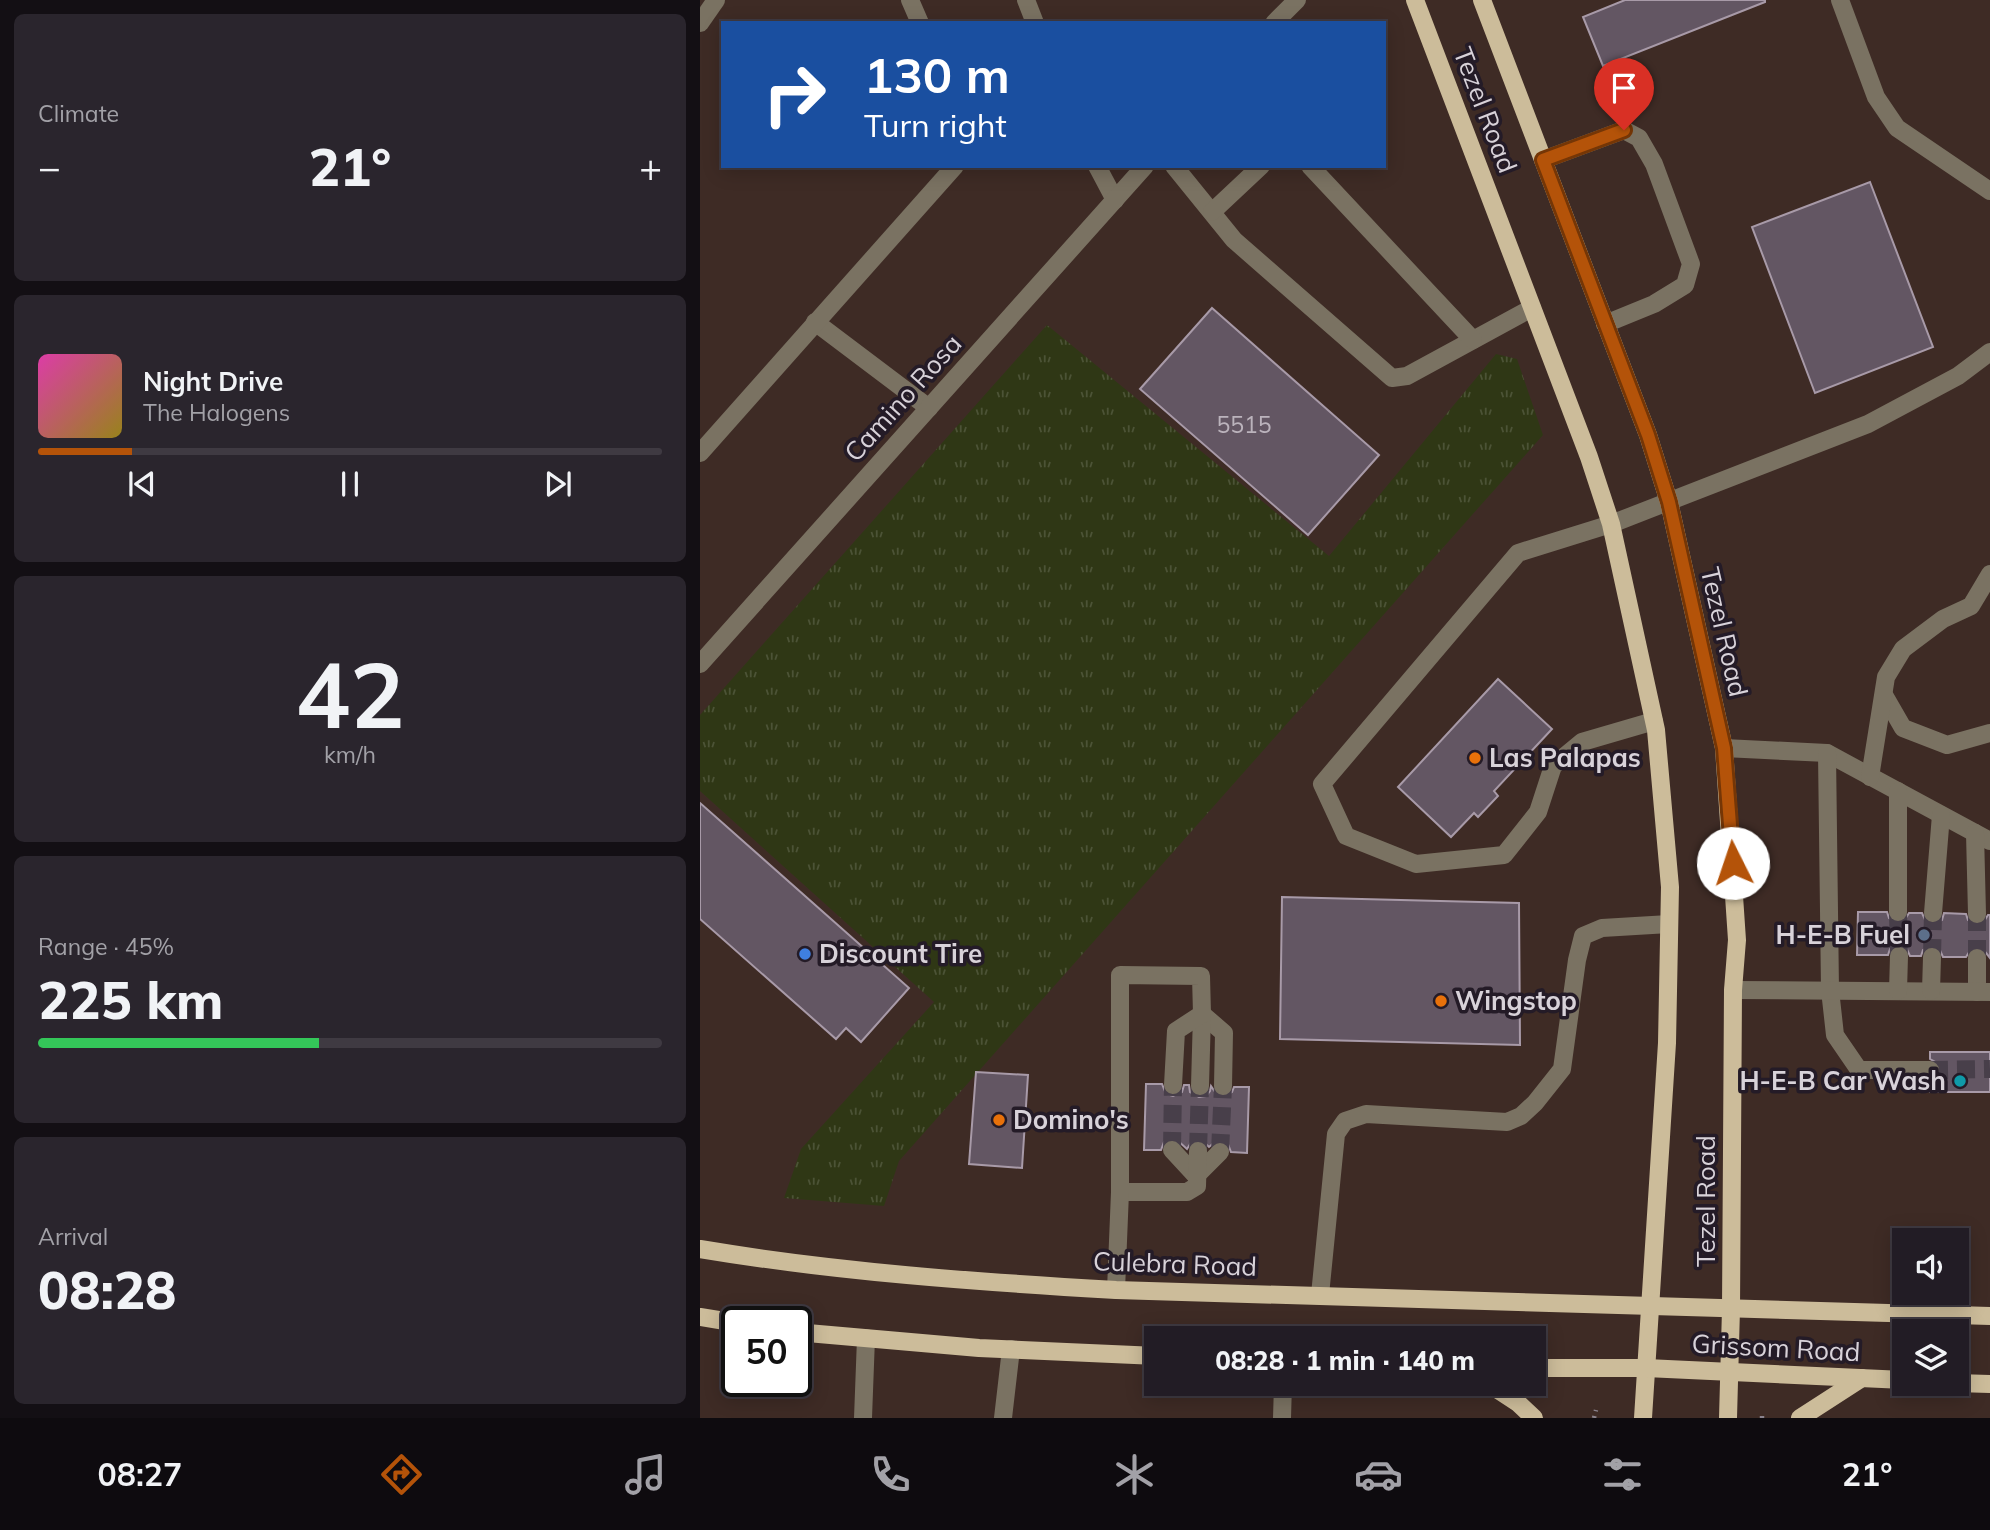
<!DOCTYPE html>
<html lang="en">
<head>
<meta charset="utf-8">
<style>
  :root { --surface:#221c25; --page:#2a252d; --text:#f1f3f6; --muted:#a2a1a7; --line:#3f3a42; --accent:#b45309 }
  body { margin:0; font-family:Mulish,sans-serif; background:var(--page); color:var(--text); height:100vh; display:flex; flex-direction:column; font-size:26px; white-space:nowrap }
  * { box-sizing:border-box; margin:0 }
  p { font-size:23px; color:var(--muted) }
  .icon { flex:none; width:38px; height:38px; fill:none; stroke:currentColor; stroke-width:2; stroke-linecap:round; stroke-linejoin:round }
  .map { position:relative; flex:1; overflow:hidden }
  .side { display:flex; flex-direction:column; gap:14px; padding:14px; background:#130f14; width:700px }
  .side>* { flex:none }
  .top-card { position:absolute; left:21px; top:21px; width:665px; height:147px; border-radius:0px; box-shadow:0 4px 18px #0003,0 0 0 2px var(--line); background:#1a4fa0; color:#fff; overflow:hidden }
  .buttons { position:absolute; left:1192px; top:1228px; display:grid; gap:14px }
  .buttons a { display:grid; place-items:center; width:77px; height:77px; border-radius:0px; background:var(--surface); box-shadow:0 4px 18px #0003,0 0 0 2px var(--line); font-size:35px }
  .speed { position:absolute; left:21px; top:1306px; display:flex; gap:14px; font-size:35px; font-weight:700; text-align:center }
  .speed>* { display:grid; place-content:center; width:91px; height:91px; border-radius:50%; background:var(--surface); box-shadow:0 4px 18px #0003,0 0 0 2px var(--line); line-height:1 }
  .speed .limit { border:4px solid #111; border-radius:10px; background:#fff; color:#111 }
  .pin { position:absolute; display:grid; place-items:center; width:60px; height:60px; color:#fff; margin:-72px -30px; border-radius:50% 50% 50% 0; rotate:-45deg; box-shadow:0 0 7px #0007 }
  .pin .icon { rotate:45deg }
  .me { position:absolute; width:77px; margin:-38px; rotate:356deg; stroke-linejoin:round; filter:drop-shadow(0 0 5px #0008) }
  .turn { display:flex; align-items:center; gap:24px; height:147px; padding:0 28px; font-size:32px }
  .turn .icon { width:91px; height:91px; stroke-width:2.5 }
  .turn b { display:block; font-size:49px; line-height:60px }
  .big { font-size:52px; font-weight:800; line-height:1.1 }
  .side .card { flex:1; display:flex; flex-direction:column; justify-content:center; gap:10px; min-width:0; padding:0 24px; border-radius:10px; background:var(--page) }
  .side .dial { align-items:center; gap:0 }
  .dial b { font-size:91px; line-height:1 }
  .song { display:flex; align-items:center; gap:21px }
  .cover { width:84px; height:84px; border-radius:10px; background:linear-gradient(135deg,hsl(320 70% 55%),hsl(50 70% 35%)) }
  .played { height:7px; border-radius:4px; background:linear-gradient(90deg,var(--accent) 15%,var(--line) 15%) }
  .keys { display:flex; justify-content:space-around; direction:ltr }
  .heat { display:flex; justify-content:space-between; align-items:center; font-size:38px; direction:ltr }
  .charge { height:10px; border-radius:5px; background:linear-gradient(90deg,#34c759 45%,var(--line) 0) }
  .trip { position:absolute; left:444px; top:1326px; width:402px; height:70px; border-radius:0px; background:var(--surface); box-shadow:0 4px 18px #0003,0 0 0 2px var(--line); font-weight:800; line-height:70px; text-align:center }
  .dock { display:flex; height:112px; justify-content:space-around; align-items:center; background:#0e0b0f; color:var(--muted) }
  .dock .icon { width:49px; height:49px }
  .dock .on { color:var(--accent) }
  .dock b { font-size:32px; color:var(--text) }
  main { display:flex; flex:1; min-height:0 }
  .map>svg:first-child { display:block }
  .commercial { fill:#3e2b25; fill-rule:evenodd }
  .grass { fill:url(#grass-tufts) }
  .building { fill:#635663; stroke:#a89aa8; stroke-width:2 }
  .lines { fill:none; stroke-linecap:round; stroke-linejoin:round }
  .minor-tunnel { stroke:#483f4a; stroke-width:18; stroke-dasharray:18 9; stroke-linecap:butt }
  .path { stroke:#8b838d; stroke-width:4.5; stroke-dasharray:2 5; stroke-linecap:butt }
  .minor { stroke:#7a7262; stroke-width:18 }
  .major { stroke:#ccbc9a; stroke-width:18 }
  .route-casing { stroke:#753606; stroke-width:18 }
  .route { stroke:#b45309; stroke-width:12 }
  .food-dot { fill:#e8710a; stroke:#241b27; stroke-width:2.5 }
  .service-dot { fill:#5c6f8a; stroke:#241b27; stroke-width:2.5 }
  .shop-dot { fill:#3f7fe0; stroke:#241b27; stroke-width:2.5 }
  .culture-dot { fill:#0f9aa8; stroke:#241b27; stroke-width:2.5 }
  .labels { text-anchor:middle; stroke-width:7; stroke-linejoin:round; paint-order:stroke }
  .number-label { font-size:23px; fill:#bbb3bc }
  .street-label { font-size:26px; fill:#d8d2d9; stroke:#241b27 }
  .poi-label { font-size:26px; font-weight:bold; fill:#d8d2d9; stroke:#241b27; text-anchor:start }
</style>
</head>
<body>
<main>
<section class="side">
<div class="card"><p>Climate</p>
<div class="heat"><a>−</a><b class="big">21°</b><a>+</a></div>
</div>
<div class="card">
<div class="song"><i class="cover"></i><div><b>Night Drive</b><p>The Halogens</p></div></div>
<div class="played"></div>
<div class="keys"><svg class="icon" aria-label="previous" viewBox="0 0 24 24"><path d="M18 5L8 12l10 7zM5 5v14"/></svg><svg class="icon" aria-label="pause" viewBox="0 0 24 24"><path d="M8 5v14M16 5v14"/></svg><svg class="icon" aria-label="next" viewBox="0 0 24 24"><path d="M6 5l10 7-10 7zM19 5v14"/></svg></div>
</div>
<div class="card dial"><b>42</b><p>km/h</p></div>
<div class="card"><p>Range · 45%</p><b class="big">225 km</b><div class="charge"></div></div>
<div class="card"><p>Arrival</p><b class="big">08:28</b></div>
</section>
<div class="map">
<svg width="1290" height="1418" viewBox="0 0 1290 1418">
  <defs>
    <pattern id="grass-tufts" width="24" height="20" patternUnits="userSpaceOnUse" patternTransform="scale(1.75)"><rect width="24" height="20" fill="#2f3715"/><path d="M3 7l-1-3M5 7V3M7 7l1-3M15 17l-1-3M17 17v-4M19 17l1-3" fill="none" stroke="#4c5336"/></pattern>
  </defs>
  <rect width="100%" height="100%" fill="#2e2531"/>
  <path class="commercial" d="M0,0h1290v1418h-1290zM23,23h661v143h-661zM1204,1241h52v52h-52zM37,1321h59v60h-59zM1204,1332h52v52h-52zM457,1339h378v45h-378z"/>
  <polygon class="grass" points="347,325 629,556 796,354 817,359 843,435 199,1161 184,1206 84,1198 101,1149 234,1002 0,791 0,715"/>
  <g class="building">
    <polygon points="925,0 1065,0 1065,2 903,66 883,17"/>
    <polygon points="1170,182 1233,347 1115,393 1052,227"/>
    <polygon points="512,308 679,455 608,535 440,389"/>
    <polygon points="798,679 852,729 794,791 798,796 778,817 774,813 751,837 698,787"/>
    <polygon points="0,803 209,988 161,1042 146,1028 136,1039 0,919"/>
    <polygon points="582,897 819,903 820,1045 580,1039"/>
    <polygon points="1158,912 1187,912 1189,918 1197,923 1204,921 1209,913 1222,913 1226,922 1233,924 1242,920 1244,913 1266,914 1268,920 1277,925 1283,923 1288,915 1290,915 1290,958 1283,949 1278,947 1271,949 1266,957 1243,957 1239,948 1232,946 1223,950 1221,956 1210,956 1206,947 1199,945 1190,949 1188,955 1157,955"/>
    <polygon points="1230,1052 1290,1052 1290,1092 1230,1092 1230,1081 1236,1079 1241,1071 1239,1064 1230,1059"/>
    <polygon points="276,1072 328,1075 322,1168 269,1164"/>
    <polygon points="446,1084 462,1084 466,1094 473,1096 482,1092 484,1085 489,1085 490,1092 499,1097 506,1096 510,1091 511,1086 517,1095 523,1097 532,1092 534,1087 549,1087 547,1153 531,1152 528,1144 524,1141 516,1141 509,1147 504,1142 499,1140 492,1141 487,1149 476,1139 470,1139 464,1142 461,1150 444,1150"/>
  </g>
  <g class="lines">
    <g class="minor-tunnel">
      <polyline points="1198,912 1199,956"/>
      <polyline points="1232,957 1233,913"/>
      <polyline points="1277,958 1277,914"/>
      <polyline points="1230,1070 1290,1069"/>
      <polyline points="472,1150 473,1085"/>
      <polyline points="498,1151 500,1086"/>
      <polyline points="520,1152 523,1086"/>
    </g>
    <g class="path">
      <polyline points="894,1418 896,1410"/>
      <polyline points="1062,1418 1062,1412"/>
    </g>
    <g class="minor">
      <polyline points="210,0 220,23"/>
      <polyline points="326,0 335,23"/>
      <polyline points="1140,0 1176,97 1197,128 1290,191"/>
      <polyline points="0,23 16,0"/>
      <polyline points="574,23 597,0"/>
      <polyline points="843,160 924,130 939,138 954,164 991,264 985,285 954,304 905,324"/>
      <polyline points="397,166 415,200"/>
      <polyline points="474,166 534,240 692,378 707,376 832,308"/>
      <polyline points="610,166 773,340"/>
      <polyline points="512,212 561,166"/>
      <polyline points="115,322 229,408"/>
      <polyline points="0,453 255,166"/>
      <polyline points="0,664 445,166"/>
      <polyline points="1184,695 1203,728 1247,745 1290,733"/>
      <polyline points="954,721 882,742 853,766 838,812 804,855 716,864 646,836 622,784 818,553 911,524 1168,424 1258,376 1290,352"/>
      <polyline points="1024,748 1127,753 1290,841"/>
      <polyline points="1127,753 1130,990 1135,1035 1159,1070 1230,1070"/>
      <polyline points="1170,777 1186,677 1203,649 1243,619 1271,606 1290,574"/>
      <polyline points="1275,833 1277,914"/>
      <polyline points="1198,912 1198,791"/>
      <polyline points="1233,913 1241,815"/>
      <polyline points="1277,958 1277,992"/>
      <polyline points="1033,990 1290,992"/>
      <polyline points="1198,991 1199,956"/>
      <polyline points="1231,991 1232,957"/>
      <polyline points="502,1014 524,1033 523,1086"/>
      <polyline points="500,1086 502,1014"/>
      <polyline points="472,1150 496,1176"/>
      <polyline points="496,1176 520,1152"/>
      <polyline points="420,1192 487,1192 497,1186 498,1151"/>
      <polyline points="416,1290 420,1192 420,975 501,976 502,1014 476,1031 473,1085"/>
      <polyline points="620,1295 636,1134 645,1121 666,1114 807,1122 821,1116 835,1103 862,1069 877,960 883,936 902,928 969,924"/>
      <polyline points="163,1418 166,1338"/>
      <polyline points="303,1418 311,1349"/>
      <polyline points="582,1418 583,1384"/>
    </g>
    <g class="major">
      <polyline points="715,0 889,457 911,524 956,730 970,887 967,1043 943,1418"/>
      <polyline points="782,0 948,435 969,502 1024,748 1037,940 1033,990 1031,1309 1028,1418"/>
      <path d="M0,1249c137,23 277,33 416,41l874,26"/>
      <polyline points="0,1317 37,1323"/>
      <polyline points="96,1332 279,1348 457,1356"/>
      <polyline points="835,1368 946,1368 1204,1380"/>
      <polyline points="1256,1383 1290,1384"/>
      <polyline points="789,1384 818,1403 834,1418"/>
      <polyline points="1100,1418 1162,1378"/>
    </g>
  </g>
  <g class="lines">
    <g class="route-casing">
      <polyline id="route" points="924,130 843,160 948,435 969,502 1024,748 1033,863"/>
    </g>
    <use href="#route" class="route"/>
  </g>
  <g class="food-dot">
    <circle cx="775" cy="758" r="7"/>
    <circle cx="741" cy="1001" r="7"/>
    <circle cx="299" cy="1120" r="7"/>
  </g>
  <circle class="service-dot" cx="1224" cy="935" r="7"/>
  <circle class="shop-dot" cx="105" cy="954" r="7"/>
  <circle class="culture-dot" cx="1260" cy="1081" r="7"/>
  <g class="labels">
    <g class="number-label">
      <text x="544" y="433">5515</text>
    </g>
    <g class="street-label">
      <text transform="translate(785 110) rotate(69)" y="9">Tezel Road</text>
      <text transform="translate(203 398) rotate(-48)" y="9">Camino Rosa</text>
      <text transform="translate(1024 632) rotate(77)" y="9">Tezel Road</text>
      <text transform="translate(1006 1201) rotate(-90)" y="9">Tezel Road</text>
      <text transform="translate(475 1264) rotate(2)" y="9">Culebra Road</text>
      <text transform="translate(1076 1348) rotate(3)" y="9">Grissom Road</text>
    </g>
    <g class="poi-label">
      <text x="789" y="767">Las Palapas</text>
      <text x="1210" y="944" text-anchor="end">H-E-B Fuel</text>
      <text x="119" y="963">Discount Tire</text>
      <text x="755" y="1010">Wingstop</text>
      <text x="1246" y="1090" text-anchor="end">H-E-B Car Wash</text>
      <text x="313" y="1129">Domino's</text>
    </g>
  </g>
</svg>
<div class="buttons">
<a><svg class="icon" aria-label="sound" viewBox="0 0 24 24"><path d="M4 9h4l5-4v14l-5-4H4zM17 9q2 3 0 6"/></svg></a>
<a><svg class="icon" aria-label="layers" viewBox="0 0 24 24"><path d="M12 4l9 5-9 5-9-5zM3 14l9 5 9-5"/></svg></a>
</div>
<div class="speed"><div class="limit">50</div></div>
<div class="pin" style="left:924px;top:130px;background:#d93025"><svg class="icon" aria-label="arrive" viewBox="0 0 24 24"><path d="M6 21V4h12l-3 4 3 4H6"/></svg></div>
<svg class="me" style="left:1033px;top:863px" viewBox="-20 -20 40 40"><circle r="19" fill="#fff"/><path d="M0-13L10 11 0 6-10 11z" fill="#b45309"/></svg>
<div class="trip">08:28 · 1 min · 140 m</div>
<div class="top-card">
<div class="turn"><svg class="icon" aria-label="right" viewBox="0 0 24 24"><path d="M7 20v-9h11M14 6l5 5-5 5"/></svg><div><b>130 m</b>Turn right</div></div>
</div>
</div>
</main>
<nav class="dock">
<b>08:27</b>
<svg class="icon on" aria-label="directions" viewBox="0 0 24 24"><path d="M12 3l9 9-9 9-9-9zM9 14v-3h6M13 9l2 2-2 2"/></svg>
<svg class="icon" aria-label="music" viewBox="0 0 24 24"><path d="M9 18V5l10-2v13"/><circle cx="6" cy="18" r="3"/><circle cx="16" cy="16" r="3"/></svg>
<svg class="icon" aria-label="phone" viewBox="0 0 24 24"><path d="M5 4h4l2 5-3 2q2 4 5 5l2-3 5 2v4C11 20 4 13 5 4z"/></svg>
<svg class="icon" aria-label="climate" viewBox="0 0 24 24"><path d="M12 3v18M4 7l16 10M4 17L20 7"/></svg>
<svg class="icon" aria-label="car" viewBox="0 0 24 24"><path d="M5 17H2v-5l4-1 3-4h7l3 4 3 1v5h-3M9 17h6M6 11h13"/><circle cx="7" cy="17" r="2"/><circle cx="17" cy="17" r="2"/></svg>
<svg class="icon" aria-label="filters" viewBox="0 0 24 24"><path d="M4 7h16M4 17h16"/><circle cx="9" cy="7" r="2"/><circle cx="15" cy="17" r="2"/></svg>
<b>21°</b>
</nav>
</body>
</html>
